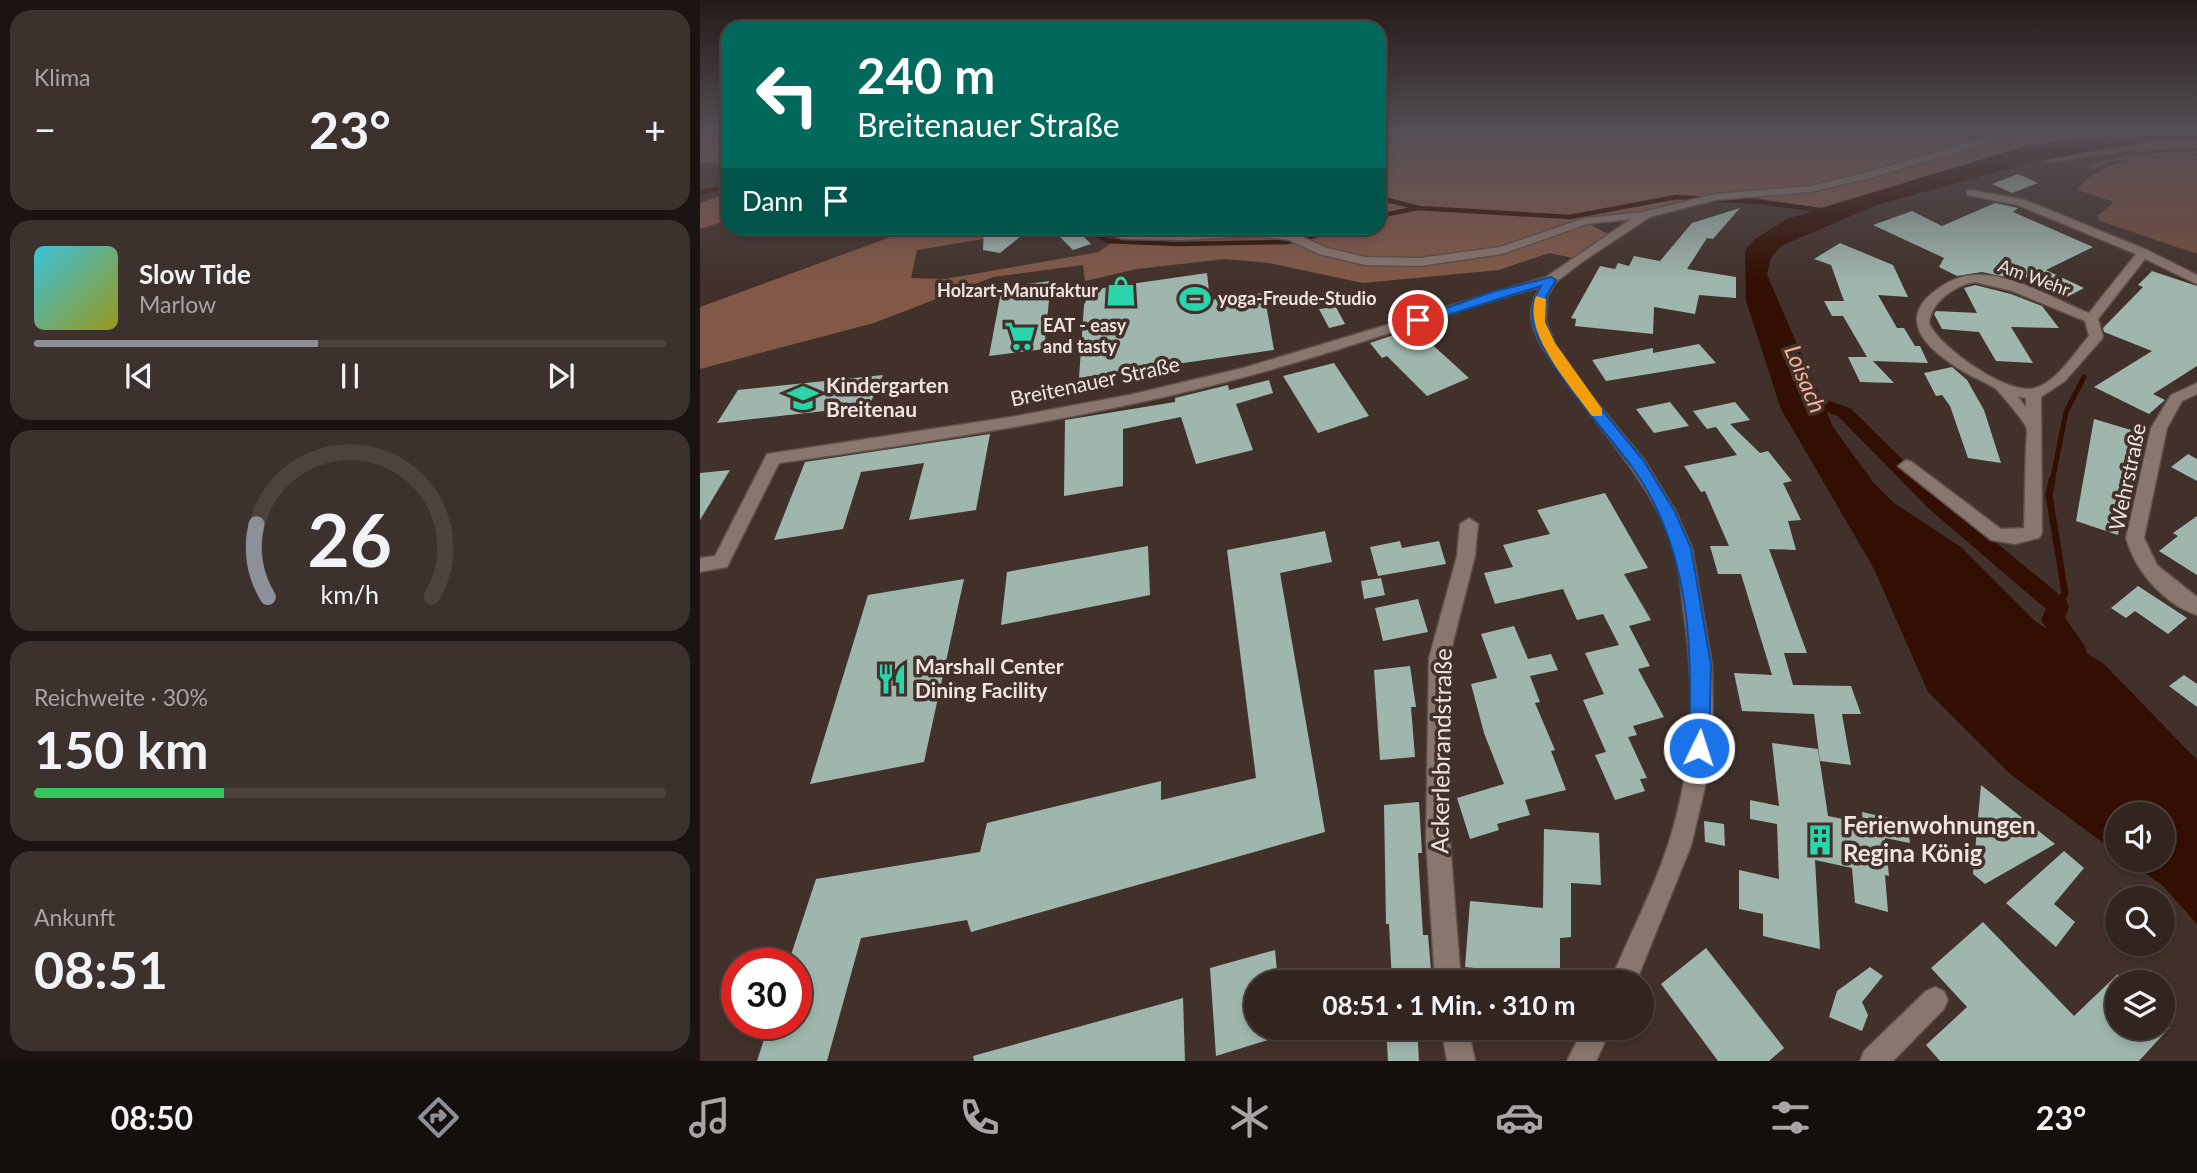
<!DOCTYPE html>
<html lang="de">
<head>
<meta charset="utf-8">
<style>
  :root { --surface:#322520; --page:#3d312d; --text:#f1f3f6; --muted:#a8a5a5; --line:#4d423e; --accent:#8c9099 }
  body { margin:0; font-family:Lato,sans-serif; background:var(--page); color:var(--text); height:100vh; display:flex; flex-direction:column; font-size:26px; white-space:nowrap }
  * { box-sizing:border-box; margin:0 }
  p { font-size:23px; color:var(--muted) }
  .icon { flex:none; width:38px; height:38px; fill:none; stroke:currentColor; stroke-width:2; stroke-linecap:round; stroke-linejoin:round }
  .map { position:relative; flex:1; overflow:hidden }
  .sheet { display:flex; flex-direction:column; gap:10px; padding:10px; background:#1c1412; width:700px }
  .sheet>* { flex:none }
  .hud { position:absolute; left:21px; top:21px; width:665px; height:214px; border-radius:21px; box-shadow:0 4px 10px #0003,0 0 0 2px var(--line); background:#00695c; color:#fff; overflow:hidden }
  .tools { position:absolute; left:1405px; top:802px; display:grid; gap:14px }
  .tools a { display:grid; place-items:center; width:70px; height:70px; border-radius:50%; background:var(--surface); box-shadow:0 4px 10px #0003,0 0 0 2px var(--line); font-size:35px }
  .speed { position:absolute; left:21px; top:948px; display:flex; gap:14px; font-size:35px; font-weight:700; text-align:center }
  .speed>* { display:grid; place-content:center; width:91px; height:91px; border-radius:50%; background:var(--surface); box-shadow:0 4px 10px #0003,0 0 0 2px var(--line); line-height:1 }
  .speed .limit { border:10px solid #d22; background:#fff; color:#111 }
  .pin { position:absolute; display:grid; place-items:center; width:60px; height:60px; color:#fff; margin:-30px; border:4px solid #fff; border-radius:50%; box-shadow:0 2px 7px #0007 }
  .me { position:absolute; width:77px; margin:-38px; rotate:4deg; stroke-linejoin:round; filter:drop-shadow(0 0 5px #0008) }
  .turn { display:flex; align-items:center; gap:24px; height:147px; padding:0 21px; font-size:32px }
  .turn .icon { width:91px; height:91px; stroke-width:2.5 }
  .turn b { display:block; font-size:49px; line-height:60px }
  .then { display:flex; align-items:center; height:66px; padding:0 21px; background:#0003; gap:14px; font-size:26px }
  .big { font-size:52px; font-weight:700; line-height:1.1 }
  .sheet .card { flex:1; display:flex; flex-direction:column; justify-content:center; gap:10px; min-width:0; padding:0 24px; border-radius:21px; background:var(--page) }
  .sheet .dial { align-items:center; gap:0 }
  .dial svg { height:182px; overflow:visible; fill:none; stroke:var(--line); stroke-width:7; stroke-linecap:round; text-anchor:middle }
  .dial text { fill:var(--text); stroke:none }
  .song { display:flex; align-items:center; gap:21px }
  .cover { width:84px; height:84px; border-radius:10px; background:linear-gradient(135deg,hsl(190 70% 55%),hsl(60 70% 35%)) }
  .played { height:7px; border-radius:4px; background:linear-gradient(90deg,var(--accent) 45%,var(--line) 45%) }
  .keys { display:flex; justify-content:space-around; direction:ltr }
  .heat { display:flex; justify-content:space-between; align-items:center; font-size:38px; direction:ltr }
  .charge { height:10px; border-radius:5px; background:linear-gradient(90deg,#34c759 30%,var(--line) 0) }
  .trip { position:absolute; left:544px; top:970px; width:410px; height:70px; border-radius:35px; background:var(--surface); box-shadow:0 4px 10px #0003,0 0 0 2px var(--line); font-weight:700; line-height:70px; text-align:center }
  .menu { display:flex; height:112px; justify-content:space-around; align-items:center; background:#140f0d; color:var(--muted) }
  .menu .icon { width:49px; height:49px }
  .menu .current { color:var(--accent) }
  .menu b { font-size:32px; color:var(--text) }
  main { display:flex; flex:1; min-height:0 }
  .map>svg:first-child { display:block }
  .green { fill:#744d3e }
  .forest { fill:#825847 }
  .water { fill:#320f02 }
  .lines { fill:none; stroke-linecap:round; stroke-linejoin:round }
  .stream-far2 { stroke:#320f02; stroke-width:4.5 }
  .stream-far1 { stroke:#320f02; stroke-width:5 }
  .stream { stroke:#320f02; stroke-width:7 }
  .canal { fill:#320f02; fill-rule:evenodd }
  .building { fill:#9fb6ad }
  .minor-casing { stroke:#5c4e48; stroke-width:3 }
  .minor { fill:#89766e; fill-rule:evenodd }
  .route { fill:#1a73e8; stroke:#114b97; stroke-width:2 }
  .slow { fill:#f59e0b }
  .labels { text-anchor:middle; stroke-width:7; stroke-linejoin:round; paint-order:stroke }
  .far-street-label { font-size:18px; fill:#efe4e0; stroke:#42312b }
  .far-poi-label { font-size:18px; font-weight:bold; fill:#efe4e0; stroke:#42312b; text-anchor:start }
  .street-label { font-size:21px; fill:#efe4e0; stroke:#42312b }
  .poi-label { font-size:21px; font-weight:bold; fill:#efe4e0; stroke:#42312b; text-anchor:start }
  .water-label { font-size:23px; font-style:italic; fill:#f8b296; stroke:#42312b }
  .near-street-label { font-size:24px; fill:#efe4e0; stroke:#42312b }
  .near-poi-label { font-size:24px; font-weight:bold; fill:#efe4e0; stroke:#42312b; text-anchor:start }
</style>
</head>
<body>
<main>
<section class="sheet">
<div class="card"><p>Klima</p>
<div class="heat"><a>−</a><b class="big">23°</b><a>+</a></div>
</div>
<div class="card">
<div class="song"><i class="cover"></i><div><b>Slow Tide</b><p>Marlow</p></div></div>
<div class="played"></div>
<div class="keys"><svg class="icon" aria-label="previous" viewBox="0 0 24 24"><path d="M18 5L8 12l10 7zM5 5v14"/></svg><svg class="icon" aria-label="pause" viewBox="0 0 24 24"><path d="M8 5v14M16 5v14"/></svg><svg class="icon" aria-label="next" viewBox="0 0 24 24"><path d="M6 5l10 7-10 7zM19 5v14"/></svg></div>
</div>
<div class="card dial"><svg viewBox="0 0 100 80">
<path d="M14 69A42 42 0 1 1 86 69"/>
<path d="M14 69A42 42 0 0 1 9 37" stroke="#8c9099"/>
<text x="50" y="56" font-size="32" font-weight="700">26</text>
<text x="50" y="72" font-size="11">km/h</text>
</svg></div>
<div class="card"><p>Reichweite · 30%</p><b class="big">150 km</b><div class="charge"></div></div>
<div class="card"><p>Ankunft</p><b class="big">08:51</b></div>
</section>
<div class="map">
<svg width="1497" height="1061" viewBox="0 0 1497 1061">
  <rect width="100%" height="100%" fill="#42312b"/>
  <path class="green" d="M1497,151v3l-54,3 54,-2v99l-97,-33 -3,-5 17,-14 -37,-12c14,-19 34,-25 55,-31l-23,3 -17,7 -7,-2 49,-13z"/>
  <g class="forest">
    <polygon points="0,133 28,133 28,164 0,162"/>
    <polygon points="696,133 1438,133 1326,146 1120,208 1036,195 946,215 886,222 911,236 878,259 849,253 799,270 663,283 569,263 525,259 437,269 385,281 383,265 293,277 174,323 0,369 0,307 215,228 298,228 284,239 217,250 211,278 245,279 399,252 421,235 403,228 679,228 679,143 689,145"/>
    <polygon points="1497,138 1497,148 1426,152 1349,163 1345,160 1457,140"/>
    <polygon points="28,193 28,220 0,229 0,203"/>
  </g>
  <polygon class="water" points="1438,133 1497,133 1497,138 1457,140 1340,160 1177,205 1081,246 1071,258 1067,275 1133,427 1173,482 1194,503 1261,547 1336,622 1404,664 1497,760 1497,924 1463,886 1426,859 1463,859 1463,814 1418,814 1417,853 1310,774 1228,692 1174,569 1081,409 1046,301 1045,251 1055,239 1087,219 1326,146"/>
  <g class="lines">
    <g class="stream-far2">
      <polyline points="0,193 28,186"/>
      <polyline points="679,198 719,208 870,217 976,197 1059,202 1120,210"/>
      <polyline points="679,216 718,208"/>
      <polyline points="383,228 408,241 477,244 587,242 648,228"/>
    </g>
    <polyline class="stream-far1" points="1352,482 1366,412 1384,377"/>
    <polyline class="stream" points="1352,480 1349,495 1365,593 1358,606"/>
    <polygon class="canal" points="1115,396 1150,408 1242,498 1366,600 1369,606 1365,618 1385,646 1392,673 1389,680 1380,683 1371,680 1362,650 1341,620 1346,609 1228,508 1138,416 1109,406 1106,402 1109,398"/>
  </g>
  <g class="building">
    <polygon points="1318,174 1338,183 1312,193 1292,184"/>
    <polygon points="1295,203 1318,208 1313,212 1393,247 1346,270 1384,288 1367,297 1315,272 1322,281 1282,272 1257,276 1239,267 1244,258 1173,225 1212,211 1242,226"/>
    <polygon points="1040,208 1013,239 1007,238 987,269 1036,277 1036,298 999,295 995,314 954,307 953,334 875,326 876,319 871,318 900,266 915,269 918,263 929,266 934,256 960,261 992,223"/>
    <polygon points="284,228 331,228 300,253 283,250"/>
    <polygon points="351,228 375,228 391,244 373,250"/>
    <polygon points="1140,243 1193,265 1208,297 1178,295 1197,328 1204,328 1215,346 1220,346 1228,363 1173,361 1194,383 1160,382 1148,357 1167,357 1143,316 1132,316 1124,301 1144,301 1131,265 1114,259"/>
    <polygon points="1452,271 1497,286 1497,366 1453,394 1465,400 1449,414 1394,387 1452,351 1404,332 1403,328 1443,287 1438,285"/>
    <polygon points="507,273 510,300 564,293 574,350 379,378 384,305 388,297 403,288"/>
    <polygon points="351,281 344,349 289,356 302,287"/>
    <polygon points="1275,285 1311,294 1342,306 1359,328 1311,327 1333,363 1296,361 1279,332 1242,329 1234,314 1236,311 1277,313 1264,288"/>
    <polygon points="636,307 645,324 629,328 619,309"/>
    <polygon points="714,328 769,378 727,396 687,356 682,358 670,343"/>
    <polygon points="999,344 1016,363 906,381 892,360 953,348 953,353"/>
    <polygon points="634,363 669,416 618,433 583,376"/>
    <polygon points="1252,367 1267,380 1284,410 1301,463 1268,458 1250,406 1242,395 1236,396 1224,373"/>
    <polygon points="183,375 169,406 17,423 38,390"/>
    <polygon points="569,380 573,393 536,404 553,450 496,464 481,417 423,429 423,486 364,496 365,420 475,402 475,398 528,385 529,390"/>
    <polygon points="970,402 989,426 954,433 936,409"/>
    <polygon points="1035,402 1050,420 1030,424 1060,453 1068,451 1092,481 1083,483 1101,520 1088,521 1096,550 1069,549 1107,653 1084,653 1093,685 1151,686 1161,714 1142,714 1151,765 1120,761 1114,714 1042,711 1034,673 1072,675 1041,574 1018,574 1010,546 1029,546 1005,491 1001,492 984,466 1037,455 1016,427 1007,429 993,411"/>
    <polygon points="1394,419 1431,430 1418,535 1376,521"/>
    <polygon points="290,434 276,510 209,520 224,463 161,472 143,529 74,540 105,462"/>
    <polygon points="1488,454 1497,459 1497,481 1471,467"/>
    <polygon points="30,470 0,520 0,473"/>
    <polygon points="905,493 948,568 924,574 951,620 929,626 950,666 938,669 964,717 933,726 937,735 928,737 947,778 940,779 945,791 915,800 895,755 906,752 883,700 904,694 885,653 919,645 903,614 877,620 863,589 795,604 784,573 813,567 803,545 850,534 837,510"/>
    <polygon points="1497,516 1497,575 1459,551 1478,536 1473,533"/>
    <polygon points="625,531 632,562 580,573 625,832 271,932 267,920 161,938 127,1061 57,1061 69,1024 96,1024 96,964 88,964 116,879 280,852 287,823 461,781 461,800 556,778 527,550"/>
    <polygon points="700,541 702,548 739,541 746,564 678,576 670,547"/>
    <polygon points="448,546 450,595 301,625 307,572"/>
    <polygon points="681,578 685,595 664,599 661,581"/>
    <polygon points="264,579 224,762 110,784 168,595"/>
    <polygon points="1438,586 1487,618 1468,634 1435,611 1426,618 1411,608"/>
    <polygon points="718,599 728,632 683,641 675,608"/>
    <polygon points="814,626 828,659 851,654 858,670 830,676 840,702 835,703 855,750 851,751 866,790 825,800 830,815 797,824 799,830 770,839 757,798 804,784 784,733 771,684 797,678 781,634"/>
    <polygon points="710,666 716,707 711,707 715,757 680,760 674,670"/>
    <polygon points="1484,675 1497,684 1497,707 1469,686"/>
    <polygon points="1072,743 1118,749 1128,816 1163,823 1162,812 1207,822 1210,843 1185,838 1189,876 1185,875 1188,912 1155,903 1152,868 1115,860 1120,949 1063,936 1063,914 1039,909 1039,870 1079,879 1077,824 1050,819 1050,800 1079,806"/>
    <polygon points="1281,785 1355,844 1285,884 1273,874"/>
    <polygon points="719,802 722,853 718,853 723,935 728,935 732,982 692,982 689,924 686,924 684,805"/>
    <polygon points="1004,821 1024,824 1025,846 1005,842"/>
    <polygon points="844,829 899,833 901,885 871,883 871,937 860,938 860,977 765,967 770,901 843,908"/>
    <polygon points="1364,851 1384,868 1354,904 1375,922 1356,947 1306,903"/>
    <polygon points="1283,922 1374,1016 1418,974 1418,1027 1470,1027 1439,1061 1240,1061 1226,1045 1267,1007 1231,968"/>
    <polygon points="1006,948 1084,1048 1069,1061 1018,1061 961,984"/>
    <polygon points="575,950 578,982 556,982 556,1027 596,1027 597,1031 516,1056 510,968"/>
    <polygon points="1170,967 1183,976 1162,1002 1168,1015 1162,1031 1129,1017 1137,991"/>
    <polygon points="483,998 485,1061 274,1061 273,1056"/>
    <polygon points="686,1027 717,1027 719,1061 688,1061"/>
  </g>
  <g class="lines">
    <g class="minor-casing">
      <g id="minor">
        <path d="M1300,133h19l-148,45 -61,14 -95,8 -65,17 -68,45 -26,20 -9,15 -1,25 9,22 34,49 56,68 31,51 16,36 20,117 1,63 -8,59 -14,59 -55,136h-26c19,-46 43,-91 58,-137 25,-78 28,-152 16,-231 -3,-22 -4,-48 -11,-68 -23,-65 -72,-113 -109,-169 -12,-16 -28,-35 -32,-55 -2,-12 2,-25 8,-35 -97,26 -191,62 -288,88 -155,42 -314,66 -473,88l-52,104 -27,5v-14l15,-2 52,-102 244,-37 118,-22 114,-27 303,-91 85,-58 -44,5 -85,30 -82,12 -55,-1 -46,-11 -30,-14 -34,-4 -74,4 -59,-1 -25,-11h16l10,3 58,1 74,-4 41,6 31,14 38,9 55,1 80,-11 85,-29 58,-6 72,-18 95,-8 54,-13z"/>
        <path d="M1271,190l54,10 122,50 50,25v9l-52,-25 -47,60 5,18 -2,3 -36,41 -24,16 1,136 -3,5 -24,6 -24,-4 -93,-74 8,-6 6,2 89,67 23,-1c1,-26 1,-53 2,-80 0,-6 2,-16 0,-21 -2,-6 -25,-33 -30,-38 -8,-6 -20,-10 -28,-15 -41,-24 -80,-57 -21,-91 43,-25 101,14 142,30l47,-59 -118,-49 -51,-10v-4zM1275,282l37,9 73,30 4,15c-15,17 -32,46 -54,52 -27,8 -96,-41 -106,-65 2,-21 26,-38 46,-41zM1318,397l8,1v9z"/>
        <path d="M1497,383v11l-15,7 -15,27 -23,110 13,27 40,32v18c-33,-11 -62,-44 -71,-77l25,-110 20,-33z"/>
        <polygon points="769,518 778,524 775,556 749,658 750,841 761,982 735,982 726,841 729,658 757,556 760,524"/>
        <polygon points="1235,987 1244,991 1248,1000 1244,1009 1193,1061 1160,1061 1164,1051 1226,991"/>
        <polygon points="741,1027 768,1027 775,1061 747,1061"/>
        <polygon points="884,1027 912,1027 896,1061 867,1061"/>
      </g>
    </g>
    <use href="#minor" class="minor"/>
  </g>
  <linearGradient id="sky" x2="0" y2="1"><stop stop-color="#241b18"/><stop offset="0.47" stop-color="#544e55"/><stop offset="1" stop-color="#544e55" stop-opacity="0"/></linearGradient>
  <rect width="1497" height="281" fill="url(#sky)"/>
  <path class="route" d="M851,277l5,3 -10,17 -1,25 10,22 33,49 56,68 31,51 16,36 20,117 -2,83 -3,6 -7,3 -7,-3 -3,-6c4,-96 2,-200 -57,-281 -25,-34 -92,-108 -99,-145 -2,-13 1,-25 8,-36l-119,37 -10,-3 80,-28z"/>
  <path class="slow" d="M836,296l10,3 -1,23 10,21 47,66v7h-10c-21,-30 -70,-83 -56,-120z"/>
  <defs>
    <g id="shop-bare" transform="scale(2.415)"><path d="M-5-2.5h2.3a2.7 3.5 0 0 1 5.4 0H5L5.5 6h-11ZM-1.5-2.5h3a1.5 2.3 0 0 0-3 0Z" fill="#2bd5ac" stroke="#42312b" stroke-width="2.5" paint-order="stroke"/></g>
    <g id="stadium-bare" transform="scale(2.415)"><path d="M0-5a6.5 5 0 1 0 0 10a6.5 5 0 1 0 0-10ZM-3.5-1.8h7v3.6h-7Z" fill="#2bd5ac" stroke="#42312b" stroke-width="2.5" paint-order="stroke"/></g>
    <g id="supermarket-bare" transform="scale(2.415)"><path d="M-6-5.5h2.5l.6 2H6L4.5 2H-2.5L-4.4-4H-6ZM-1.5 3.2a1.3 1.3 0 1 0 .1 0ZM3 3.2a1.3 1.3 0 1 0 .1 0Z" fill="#2bd5ac" stroke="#42312b" stroke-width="2.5" paint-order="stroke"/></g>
    <g id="school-bare" transform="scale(2.415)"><path d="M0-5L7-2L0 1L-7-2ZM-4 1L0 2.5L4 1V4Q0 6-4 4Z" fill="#2bd5ac" stroke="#42312b" stroke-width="2.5" paint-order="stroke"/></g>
    <g id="restaurant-bare" transform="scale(2.415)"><path d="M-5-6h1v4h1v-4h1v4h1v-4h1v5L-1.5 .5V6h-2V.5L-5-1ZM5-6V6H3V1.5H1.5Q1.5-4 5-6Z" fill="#2bd5ac" stroke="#42312b" stroke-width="2.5" paint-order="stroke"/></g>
    <g id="building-bare" transform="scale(2.415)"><path d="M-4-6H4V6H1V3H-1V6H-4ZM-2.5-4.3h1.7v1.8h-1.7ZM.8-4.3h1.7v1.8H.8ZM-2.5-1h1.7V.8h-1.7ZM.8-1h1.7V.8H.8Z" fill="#2bd5ac" stroke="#42312b" stroke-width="2.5" paint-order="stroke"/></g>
  </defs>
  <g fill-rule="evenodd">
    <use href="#shop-bare" x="421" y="291"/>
    <use href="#stadium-bare" x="495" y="299"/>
    <use href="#supermarket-bare" x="320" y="336"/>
    <use href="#school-bare" x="103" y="398"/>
    <use href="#restaurant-bare" x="192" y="679"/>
    <use href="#building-bare" x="1120" y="840"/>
  </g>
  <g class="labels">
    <g class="far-street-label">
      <text transform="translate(1334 278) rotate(20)" y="6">Am Wehr</text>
    </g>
    <g class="far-poi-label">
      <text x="398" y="297" text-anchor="end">Holzart-Manufaktur</text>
      <text x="518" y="305">yoga-Freude-Studio</text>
      <text x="343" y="332">EAT - easy<tspan x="343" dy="21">and tasty</tspan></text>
    </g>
    <g class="street-label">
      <text transform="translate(395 382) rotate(-12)" y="7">Breitenauer Straße</text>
      <text transform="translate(1428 477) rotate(-78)" y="7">Wehrstraße</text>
    </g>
    <g class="poi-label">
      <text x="126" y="393">Kindergarten<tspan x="126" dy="24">Breitenau</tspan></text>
      <text x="215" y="674">Marshall Center<tspan x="215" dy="24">Dining Facility</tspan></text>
    </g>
    <g class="water-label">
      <text transform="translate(1105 379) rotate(67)" y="8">Loisach</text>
    </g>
    <g class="near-street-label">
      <text transform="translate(742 751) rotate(-89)" y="8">Ackerlebrandstraße</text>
    </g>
    <g class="near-poi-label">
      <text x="1143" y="834">Ferienwohnungen<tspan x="1143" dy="28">Regina König</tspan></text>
    </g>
  </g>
</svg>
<div class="tools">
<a><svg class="icon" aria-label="sound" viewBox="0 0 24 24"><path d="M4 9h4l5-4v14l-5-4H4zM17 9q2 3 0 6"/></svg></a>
<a><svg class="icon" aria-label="search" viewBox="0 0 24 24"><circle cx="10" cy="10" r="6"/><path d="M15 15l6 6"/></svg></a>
<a><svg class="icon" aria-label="layers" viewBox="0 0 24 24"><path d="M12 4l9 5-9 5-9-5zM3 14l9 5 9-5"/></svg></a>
</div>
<div class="speed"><div class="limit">30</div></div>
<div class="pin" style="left:718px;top:320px;background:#d93025"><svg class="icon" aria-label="arrive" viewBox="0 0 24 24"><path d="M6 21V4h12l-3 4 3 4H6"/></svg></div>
<svg class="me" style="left:999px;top:748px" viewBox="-20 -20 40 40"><circle r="17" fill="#1a73e8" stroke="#fff" stroke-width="3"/><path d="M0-11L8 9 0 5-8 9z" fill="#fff"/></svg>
<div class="trip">08:51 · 1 Min. · 310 m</div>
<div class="hud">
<div class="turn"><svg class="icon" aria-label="left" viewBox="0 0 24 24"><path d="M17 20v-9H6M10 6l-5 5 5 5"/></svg><div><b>240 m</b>Breitenauer Straße</div></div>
<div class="then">Dann<svg class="icon" aria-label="arrive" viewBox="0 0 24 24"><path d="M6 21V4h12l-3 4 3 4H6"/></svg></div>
</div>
</div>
</main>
<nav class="menu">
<b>08:50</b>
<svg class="icon current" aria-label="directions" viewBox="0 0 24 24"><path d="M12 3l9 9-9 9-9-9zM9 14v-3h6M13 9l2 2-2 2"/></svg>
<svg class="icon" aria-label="music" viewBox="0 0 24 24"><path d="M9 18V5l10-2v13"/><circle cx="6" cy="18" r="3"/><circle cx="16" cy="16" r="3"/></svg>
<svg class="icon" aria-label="phone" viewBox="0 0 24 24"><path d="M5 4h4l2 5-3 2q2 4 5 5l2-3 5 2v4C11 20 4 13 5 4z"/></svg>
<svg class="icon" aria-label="climate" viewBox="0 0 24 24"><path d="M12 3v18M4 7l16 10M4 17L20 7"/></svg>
<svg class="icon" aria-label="car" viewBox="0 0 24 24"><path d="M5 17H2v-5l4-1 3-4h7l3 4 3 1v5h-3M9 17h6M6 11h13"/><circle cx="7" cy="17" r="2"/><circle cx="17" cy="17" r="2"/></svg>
<svg class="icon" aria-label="filters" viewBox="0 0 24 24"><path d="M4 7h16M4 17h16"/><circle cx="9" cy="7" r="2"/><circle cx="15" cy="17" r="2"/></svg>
<b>23°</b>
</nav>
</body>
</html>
